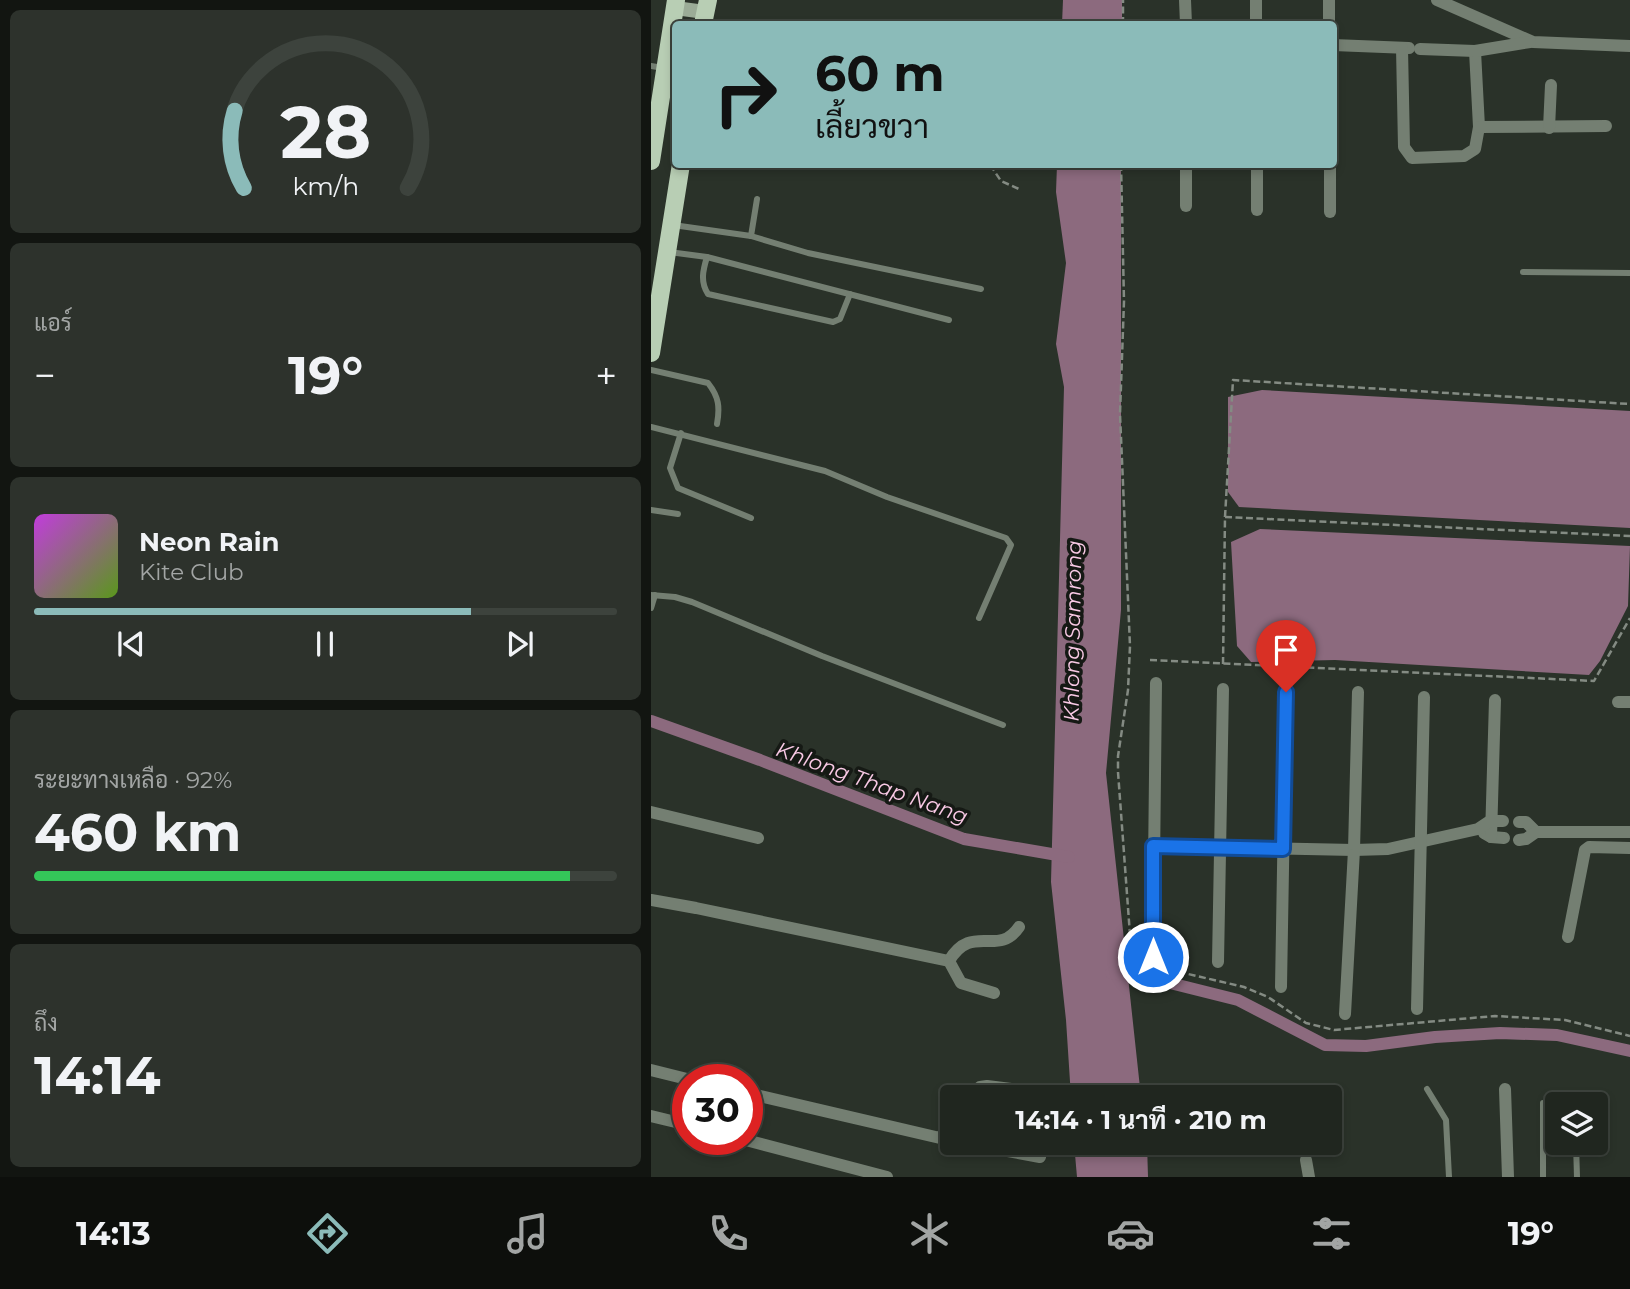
<!DOCTYPE html>
<html lang="th">
<head>
<meta charset="utf-8">
<style>
  :root { --surface:#20261f; --page:#2d322c; --text:#f1f3f6; --muted:#a2a5a4; --line:#3d433d; --accent:#8bbbb9 }
  body { margin:0; font-family:Montserrat,Sarabun,sans-serif; background:var(--page); color:var(--text); height:100vh; display:flex; flex-direction:column; font-size:26px; white-space:nowrap }
  * { box-sizing:border-box; margin:0 }
  p { font-size:23px; color:var(--muted) }
  .icon { flex:none; width:38px; height:38px; fill:none; stroke:currentColor; stroke-width:2; stroke-linecap:round; stroke-linejoin:round }
  .map { position:relative; flex:1; overflow:hidden }
  .side { display:flex; flex-direction:column; gap:10px; padding:10px; background:#121511; width:651px }
  .side>* { flex:none }
  .hud { position:absolute; left:21px; top:21px; width:665px; height:147px; border-radius:7px; box-shadow:0 4px 10px #0003,0 0 0 2px var(--line); background:#8bbbb9; color:#111; overflow:hidden }
  .buttons { position:absolute; left:894px; top:1092px; display:grid; gap:14px }
  .buttons a { display:grid; place-items:center; width:63px; height:63px; border-radius:7px; background:var(--surface); box-shadow:0 4px 10px #0003,0 0 0 2px var(--line); font-size:35px }
  .speed { position:absolute; left:21px; top:1064px; display:flex; gap:14px; font-size:35px; font-weight:700; text-align:center }
  .speed>* { display:grid; place-content:center; width:91px; height:91px; border-radius:50%; background:var(--surface); box-shadow:0 4px 10px #0003,0 0 0 2px var(--line); line-height:1 }
  .speed .limit { border:10px solid #d22; background:#fff; color:#111 }
  .pin { position:absolute; display:grid; place-items:center; width:60px; height:60px; color:#fff; margin:-72px -30px; border-radius:50% 50% 50% 0; rotate:-45deg; box-shadow:0 0 7px #0007 }
  .pin .icon { rotate:45deg }
  .me { position:absolute; width:77px; margin:-38px; rotate:0deg; stroke-linejoin:round; filter:drop-shadow(0 0 5px #0008) }
  .turn { display:flex; align-items:center; gap:24px; height:147px; padding:0 28px; font-size:32px }
  .turn .icon { width:91px; height:91px; stroke-width:2.5 }
  .turn b { display:block; font-size:49px; line-height:60px }
  .big { font-size:52px; font-weight:700; line-height:1.1 }
  .side .widget { flex:1; display:flex; flex-direction:column; justify-content:center; gap:10px; min-width:0; padding:0 24px; border-radius:10px; background:var(--page) }
  .side .dial { align-items:center; gap:0 }
  .dial svg { height:182px; overflow:visible; fill:none; stroke:var(--line); stroke-width:7; stroke-linecap:round; text-anchor:middle }
  .dial text { fill:var(--text); stroke:none }
  .song { display:flex; align-items:center; gap:21px }
  .cover { width:84px; height:84px; border-radius:10px; background:linear-gradient(135deg,hsl(290 70% 55%),hsl(90 70% 35%)) }
  .played { height:7px; border-radius:4px; background:linear-gradient(90deg,var(--accent) 75%,var(--line) 75%) }
  .keys { display:flex; justify-content:space-around; direction:ltr }
  .heat { display:flex; justify-content:space-between; align-items:center; font-size:38px; direction:ltr }
  .charge { height:10px; border-radius:5px; background:linear-gradient(90deg,#34c759 92%,var(--line) 0) }
  .trip { position:absolute; left:289px; top:1085px; width:402px; height:70px; border-radius:7px; background:var(--surface); box-shadow:0 4px 10px #0003,0 0 0 2px var(--line); font-weight:700; line-height:70px; text-align:center }
  .dock { display:flex; height:112px; justify-content:space-around; align-items:center; background:#0d0f0c; color:var(--muted) }
  .dock .icon { width:49px; height:49px }
  .dock .active { color:var(--accent) }
  .dock b { font-size:32px; color:var(--text) }
  main { display:flex; flex:1; min-height:0 }
  .map>svg:first-child { display:block }
  .water { fill:#8c6a7e }
  .lines { fill:none; stroke-linecap:round; stroke-linejoin:round }
  .canal { stroke:#8c6a7e; stroke-width:12 }
  .path { stroke:#848b83; stroke-width:2.5; stroke-dasharray:7 3.5; stroke-linecap:butt }
  .lane { stroke:#747f72; stroke-width:6 }
  .street { stroke:#747f72; stroke-width:12 }
  .secondary { stroke:#9bac97; stroke-width:14 }
  .primary { stroke:#b8ceb4; stroke-width:18 }
  .route-casing { stroke:#114b97; stroke-width:18 }
  .route { stroke:#1a73e8; stroke-width:12 }
  .labels { text-anchor:middle; stroke-width:7; stroke-linejoin:round; paint-order:stroke }
  .water-label { font-size:21px; font-style:italic; fill:#facae6; stroke:#151914 }
</style>
</head>
<body>
<main>
<section class="side">
<div class="widget dial"><svg viewBox="0 0 100 80">
<path d="M14 69A42 42 0 1 1 86 69"/>
<path d="M14 69A42 42 0 0 1 10 35" stroke="#8bbbb9"/>
<text x="50" y="56" font-size="32" font-weight="700">28</text>
<text x="50" y="72" font-size="11">km/h</text>
</svg></div>
<div class="widget"><p>แอร์</p>
<div class="heat"><a>−</a><b class="big">19°</b><a>+</a></div>
</div>
<div class="widget">
<div class="song"><i class="cover"></i><div><b>Neon Rain</b><p>Kite Club</p></div></div>
<div class="played"></div>
<div class="keys"><svg class="icon" aria-label="previous" viewBox="0 0 24 24"><path d="M18 5L8 12l10 7zM5 5v14"/></svg><svg class="icon" aria-label="pause" viewBox="0 0 24 24"><path d="M8 5v14M16 5v14"/></svg><svg class="icon" aria-label="next" viewBox="0 0 24 24"><path d="M6 5l10 7-10 7zM19 5v14"/></svg></div>
</div>
<div class="widget"><p>ระยะทางเหลือ · 92%</p><b class="big">460 km</b><div class="charge"></div></div>
<div class="widget"><p>ถึง</p><b class="big">14:14</b></div>
</section>
<div class="map">
<svg width="979" height="1177" viewBox="0 0 979 1177">
  <rect width="100%" height="100%" fill="#2a3229"/>
  <g class="water">
    <polygon points="412,0 471,0 471,24 411,24"/>
    <polygon points="406,165 470,165 470,610 455,773 490,1097 420,1097 415,1020 400,882 413,387 405,344 415,263 405,192"/>
    <polygon points="611,390 979,411 979,528 588,507 577,492 577,397"/>
    <polygon points="609,529 979,546 977,606 949,661 938,675 684,660 600,662 586,646 580,542"/>
    <polygon points="423,1143 496,1143 497,1177 426,1177"/>
  </g>
  <g class="lines">
    <g class="canal">
      <polyline points="0,721 109,760 313,839 418,857"/>
      <polyline points="460,973 511,981 587,1000 674,1045 715,1046 784,1037 849,1033 906,1035 979,1051"/>
    </g>
    <g class="path">
      <polyline points="472,24 472,0"/>
      <polyline points="342,164 342,169 350,181 368,189"/>
      <polyline points="470,164 473,301 469,414 479,646 477,690 467,756 467,772 481,962 494,964"/>
      <polyline points="574,517 582,380 979,404"/>
      <polyline points="499,660 943,681 979,618"/>
      <polyline points="572,664 574,517 979,536"/>
      <polyline points="507,967 593,987 617,997 655,1023 683,1030 844,1016 914,1020 979,1036"/>
    </g>
    <g class="lane">
      <polyline points="0,66 12,68"/>
      <polyline points="22,225 100,236 157,253 330,289"/>
      <polyline points="100,236 106,199"/>
      <polyline points="18,252 56,257 298,320"/>
      <path d="M56,257c-4,13 -7,25 1,37l125,28 7,-3 10,-25"/>
      <polyline points="872,272 979,273"/>
      <path d="M0,370l57,13c11,14 12,24 9,41"/>
      <polyline points="0,427 174,471 236,497 355,538 360,545 328,618"/>
      <polyline points="30,433 19,468 27,488 100,518"/>
      <polyline points="0,510 27,514"/>
      <polyline points="0,595 24,597 41,602 171,656 352,725"/>
      <polyline points="0,608 4,595"/>
      <polyline points="776,1089 795,1120 798,1177"/>
      <polyline points="892,1103 892,1177"/>
      <polyline points="925,1143 926,1177"/>
    </g>
    <g class="street">
      <polyline points="534,0 535,24"/>
      <polyline points="605,0 605,24"/>
      <polyline points="678,0 678,24"/>
      <polyline points="786,0 882,42 979,46"/>
      <polyline points="682,45 758,48"/>
      <polyline points="751,48 753,147 761,158 813,156 824,149 828,127 824,51"/>
      <polyline points="769,49 824,51 879,42"/>
      <polyline points="828,127 955,126"/>
      <polyline points="898,128 900,85"/>
      <polyline points="535,164 535,206"/>
      <polyline points="606,164 606,210"/>
      <polyline points="679,164 679,212"/>
      <polyline points="967,702 979,702"/>
      <polyline points="0,812 107,838"/>
      <polyline points="868,822 875,822 885,832"/>
      <polyline points="833,833 840,837 853,838"/>
      <polyline points="840,837 844,700"/>
      <polyline points="868,840 875,839 885,832 979,832"/>
      <polyline points="502,846 703,850 737,849 827,829 839,821 852,821"/>
      <polyline points="0,900 45,908 298,961 310,983 343,993"/>
      <polyline points="917,937 934,850 938,847 979,848"/>
      <polyline points="502,957 505,683"/>
      <path d="M298,961c23,-39 49,-3 70,-34"/>
      <polyline points="567,962 572,689"/>
      <polyline points="630,987 635,692"/>
      <polyline points="766,1009 773,697"/>
      <polyline points="694,1014 703,850 707,692"/>
      <polyline points="0,1070 40,1080"/>
      <polyline points="854,1089 857,1177"/>
      <polyline points="96,1093 289,1138 301,1122"/>
      <polyline points="319,1097 329,1087 336,1086 392,1093"/>
      <polyline points="0,1116 37,1125"/>
      <polyline points="91,1139 236,1177"/>
      <polyline points="313,1143 389,1157"/>
      <polyline points="655,1160 658,1177"/>
    </g>
    <polyline class="secondary" points="24,8 54,12"/>
    <g class="primary">
      <polyline points="52,24 57,0"/>
      <polyline points="0,161 25,0"/>
      <polyline points="0,353 30,164"/>
    </g>
  </g>
  <g class="lines">
    <g class="route-casing">
      <polyline id="route" points="502,957 502,846 632,849 635,692"/>
    </g>
    <use href="#route" class="route"/>
  </g>
  <g class="labels">
    <g class="water-label">
      <text transform="translate(422 631) rotate(-89)" y="7">Khlong Samrong</text>
      <text transform="translate(221 783) rotate(20)" y="7">Khlong Thap Nang</text>
    </g>
  </g>
</svg>
<div class="buttons">
<a><svg class="icon" aria-label="layers" viewBox="0 0 24 24"><path d="M12 4l9 5-9 5-9-5zM3 14l9 5 9-5"/></svg></a>
</div>
<div class="speed"><div class="limit">30</div></div>
<div class="pin" style="left:635px;top:692px;background:#d93025"><svg class="icon" aria-label="arrive" viewBox="0 0 24 24"><path d="M6 21V4h12l-3 4 3 4H6"/></svg></div>
<svg class="me" style="left:502px;top:957px" viewBox="-20 -20 40 40"><circle r="17" fill="#1a73e8" stroke="#fff" stroke-width="3"/><path d="M0-11L8 9 0 5-8 9z" fill="#fff"/></svg>
<div class="trip">14:14 · 1 นาที · 210 m</div>
<div class="hud">
<div class="turn"><svg class="icon" aria-label="right" viewBox="0 0 24 24"><path d="M7 20v-9h11M14 6l5 5-5 5"/></svg><div><b>60 m</b>เลี้ยวขวา</div></div>
</div>
</div>
</main>
<nav class="dock">
<b>14:13</b>
<svg class="icon active" aria-label="directions" viewBox="0 0 24 24"><path d="M12 3l9 9-9 9-9-9zM9 14v-3h6M13 9l2 2-2 2"/></svg>
<svg class="icon" aria-label="music" viewBox="0 0 24 24"><path d="M9 18V5l10-2v13"/><circle cx="6" cy="18" r="3"/><circle cx="16" cy="16" r="3"/></svg>
<svg class="icon" aria-label="phone" viewBox="0 0 24 24"><path d="M5 4h4l2 5-3 2q2 4 5 5l2-3 5 2v4C11 20 4 13 5 4z"/></svg>
<svg class="icon" aria-label="climate" viewBox="0 0 24 24"><path d="M12 3v18M4 7l16 10M4 17L20 7"/></svg>
<svg class="icon" aria-label="car" viewBox="0 0 24 24"><path d="M5 17H2v-5l4-1 3-4h7l3 4 3 1v5h-3M9 17h6M6 11h13"/><circle cx="7" cy="17" r="2"/><circle cx="17" cy="17" r="2"/></svg>
<svg class="icon" aria-label="filters" viewBox="0 0 24 24"><path d="M4 7h16M4 17h16"/><circle cx="9" cy="7" r="2"/><circle cx="15" cy="17" r="2"/></svg>
<b>19°</b>
</nav>
</body>
</html>
